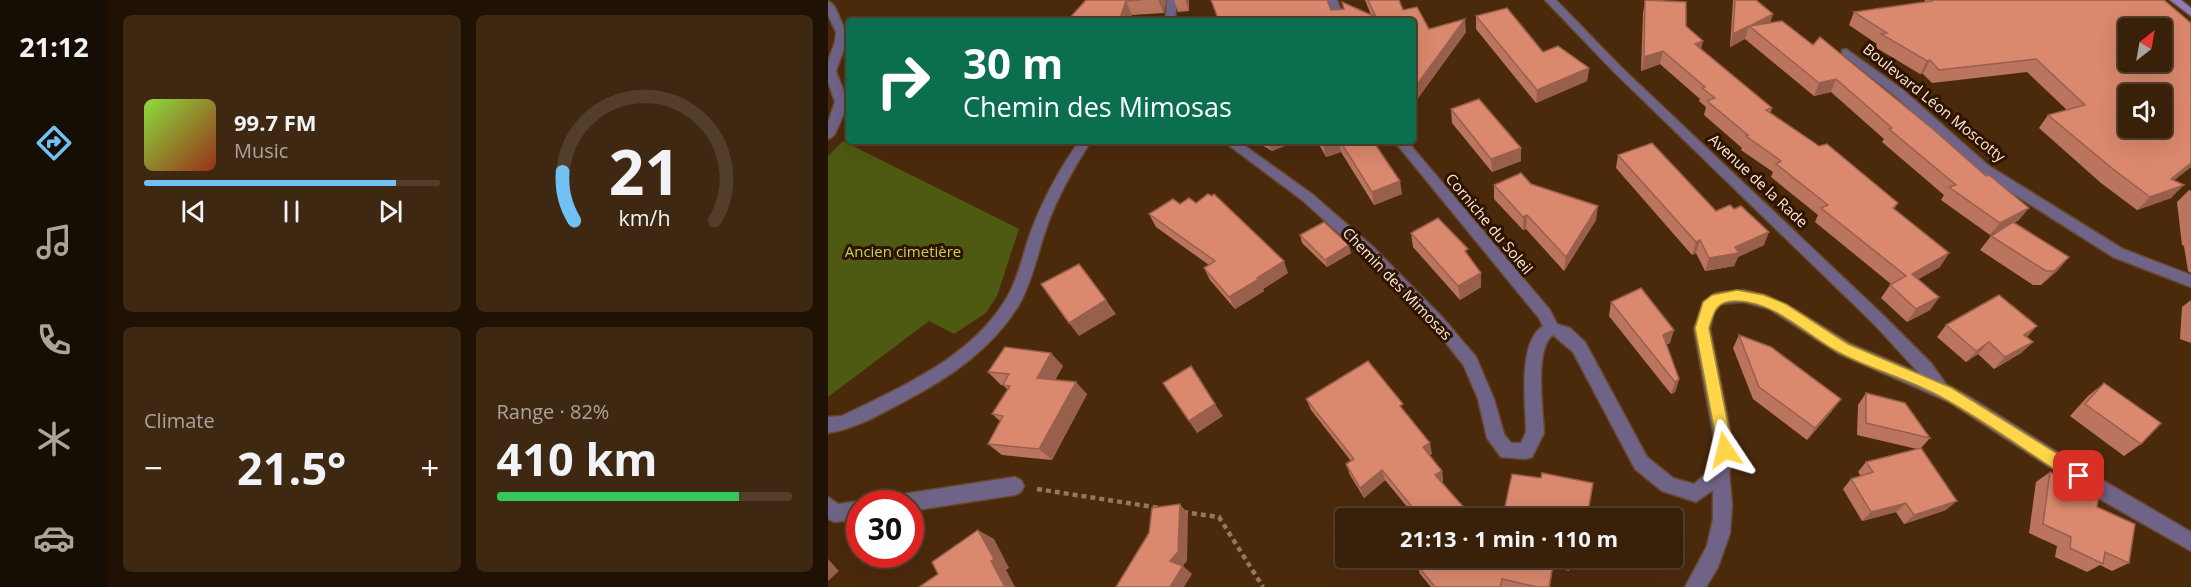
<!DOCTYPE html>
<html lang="en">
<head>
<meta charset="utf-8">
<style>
  :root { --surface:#382009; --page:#3f2812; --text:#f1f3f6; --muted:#aba39c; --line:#523e2a; --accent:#71c1f5 }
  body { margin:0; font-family:"Open Sans",sans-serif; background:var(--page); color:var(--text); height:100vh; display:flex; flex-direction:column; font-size:22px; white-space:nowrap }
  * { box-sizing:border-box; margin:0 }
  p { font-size:20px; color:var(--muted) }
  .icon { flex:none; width:33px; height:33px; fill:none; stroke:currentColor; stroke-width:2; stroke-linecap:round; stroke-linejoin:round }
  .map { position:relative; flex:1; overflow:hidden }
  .side { display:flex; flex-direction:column; gap:15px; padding:15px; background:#1f1205; width:720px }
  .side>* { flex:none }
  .top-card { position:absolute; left:18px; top:18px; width:570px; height:126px; border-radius:6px; box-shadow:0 6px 24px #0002,0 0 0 2px var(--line); background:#0b6e4f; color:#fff; overflow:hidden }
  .needle { width:39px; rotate:31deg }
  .fabs { position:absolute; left:1290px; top:18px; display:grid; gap:12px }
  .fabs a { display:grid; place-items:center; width:54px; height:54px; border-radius:6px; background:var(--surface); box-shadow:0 6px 24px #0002,0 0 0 2px var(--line); font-size:30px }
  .speed { position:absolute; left:18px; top:490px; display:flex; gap:12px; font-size:30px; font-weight:700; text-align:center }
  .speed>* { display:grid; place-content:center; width:78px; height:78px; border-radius:50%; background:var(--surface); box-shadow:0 6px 24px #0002,0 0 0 2px var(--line); line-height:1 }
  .speed .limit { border:9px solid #d22; background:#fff; color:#111 }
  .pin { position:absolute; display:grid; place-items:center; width:51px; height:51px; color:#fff; margin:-26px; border-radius:12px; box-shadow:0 3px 9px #0006 }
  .me { position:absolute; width:66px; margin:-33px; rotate:350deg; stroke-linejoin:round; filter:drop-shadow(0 0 4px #0008) }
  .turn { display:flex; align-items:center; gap:21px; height:126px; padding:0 18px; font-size:27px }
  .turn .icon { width:78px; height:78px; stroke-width:2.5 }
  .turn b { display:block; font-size:42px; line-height:51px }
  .big { font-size:45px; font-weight:700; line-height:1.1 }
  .side .card { flex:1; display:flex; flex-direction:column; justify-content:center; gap:9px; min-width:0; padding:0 21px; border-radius:9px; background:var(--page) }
  .side .dial { align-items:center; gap:0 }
  .dial svg { height:156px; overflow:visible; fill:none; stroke:var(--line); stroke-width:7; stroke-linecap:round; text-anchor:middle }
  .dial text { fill:var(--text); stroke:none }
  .song { display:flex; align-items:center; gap:18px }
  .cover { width:72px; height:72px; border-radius:9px; background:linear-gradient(135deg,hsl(90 70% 55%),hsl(10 70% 35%)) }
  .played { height:6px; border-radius:3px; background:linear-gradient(90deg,var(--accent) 85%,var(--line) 85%) }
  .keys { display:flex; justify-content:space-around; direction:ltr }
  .heat { display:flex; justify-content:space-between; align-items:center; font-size:33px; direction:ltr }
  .charge { height:9px; border-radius:4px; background:linear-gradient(90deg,#34c759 82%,var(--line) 0) }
  .side .tiles { flex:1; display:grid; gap:15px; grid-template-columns:repeat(2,1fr) }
  .trip { position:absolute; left:507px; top:508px; width:348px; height:60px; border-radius:6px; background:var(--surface); box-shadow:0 6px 24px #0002,0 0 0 2px var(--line); font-weight:700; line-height:60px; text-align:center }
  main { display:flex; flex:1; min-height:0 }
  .tab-bar { display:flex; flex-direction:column; width:108px; justify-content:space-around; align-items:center; background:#160d04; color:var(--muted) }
  .tab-bar .icon { width:42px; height:42px }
  .tab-bar .active { color:var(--accent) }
  .tab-bar b { font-size:27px; color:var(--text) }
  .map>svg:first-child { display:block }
  .green { fill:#4e5a11 }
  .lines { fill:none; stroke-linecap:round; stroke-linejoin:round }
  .service-casing { stroke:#67482c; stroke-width:3 }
  .minor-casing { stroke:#67482c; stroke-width:3 }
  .secondary-casing { stroke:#67482c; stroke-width:3 }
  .path { stroke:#93775f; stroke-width:4.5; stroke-dasharray:5 4; stroke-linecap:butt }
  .service { fill:#6f6487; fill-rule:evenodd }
  .minor { fill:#6f6487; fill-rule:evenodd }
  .secondary { fill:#907fb6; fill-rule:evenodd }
  .wall { fill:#bb755f }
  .shaded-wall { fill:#995f4d }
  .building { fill:#da886e; stroke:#995f4d; stroke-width:1.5; fill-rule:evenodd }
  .route { fill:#ffd54a; stroke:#a68a30; stroke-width:1.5 }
  .labels { text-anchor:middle; stroke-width:6; stroke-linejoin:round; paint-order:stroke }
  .street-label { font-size:15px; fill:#fde7d7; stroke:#2d1300 }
  .park-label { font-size:15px; fill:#bed556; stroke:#2d1300 }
</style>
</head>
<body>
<main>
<nav class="tab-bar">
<b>21:12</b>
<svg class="icon active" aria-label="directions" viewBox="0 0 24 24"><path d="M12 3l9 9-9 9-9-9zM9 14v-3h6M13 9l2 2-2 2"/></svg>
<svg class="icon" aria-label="music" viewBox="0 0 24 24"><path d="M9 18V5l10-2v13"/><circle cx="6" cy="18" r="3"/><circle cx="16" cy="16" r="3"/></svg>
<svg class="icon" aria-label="phone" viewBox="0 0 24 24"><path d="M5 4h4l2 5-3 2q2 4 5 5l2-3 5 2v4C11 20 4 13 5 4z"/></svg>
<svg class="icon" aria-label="climate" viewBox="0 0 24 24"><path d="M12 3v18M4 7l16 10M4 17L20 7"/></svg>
<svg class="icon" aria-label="car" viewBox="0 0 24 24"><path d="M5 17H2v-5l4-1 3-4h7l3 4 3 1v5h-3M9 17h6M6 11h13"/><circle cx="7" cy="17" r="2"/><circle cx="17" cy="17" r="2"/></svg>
</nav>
<section class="side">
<div class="tiles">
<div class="card">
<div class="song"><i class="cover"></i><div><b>99.7 FM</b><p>Music</p></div></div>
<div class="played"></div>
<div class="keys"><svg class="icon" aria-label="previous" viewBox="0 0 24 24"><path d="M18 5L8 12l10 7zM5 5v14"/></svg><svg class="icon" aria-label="pause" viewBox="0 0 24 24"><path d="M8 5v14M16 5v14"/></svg><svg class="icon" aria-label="next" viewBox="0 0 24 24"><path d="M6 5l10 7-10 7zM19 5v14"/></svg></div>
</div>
<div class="card dial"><svg viewBox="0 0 100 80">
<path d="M14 69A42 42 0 1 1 86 69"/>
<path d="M14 69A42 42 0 0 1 8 44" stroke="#71c1f5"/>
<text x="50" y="56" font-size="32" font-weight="700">21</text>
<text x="50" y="72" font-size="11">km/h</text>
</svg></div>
<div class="card"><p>Climate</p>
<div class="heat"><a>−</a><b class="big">21.5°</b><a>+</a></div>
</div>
<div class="card"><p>Range · 82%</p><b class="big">410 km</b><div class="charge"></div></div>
</div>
</section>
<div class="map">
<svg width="1363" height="587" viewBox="0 0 1363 587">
  <rect width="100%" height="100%" fill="#4b2a0c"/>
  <polygon class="green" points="15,141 191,229 169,296 158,313 126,334 101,321 0,397 0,156"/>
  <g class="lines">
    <g class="service-casing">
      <g id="service">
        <polygon points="187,477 193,480 196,486 193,492 187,495 82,511 82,504 60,504 63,498 69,495"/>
        <polygon points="0,497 10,504 32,501 39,504 32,504 32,519 7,522 0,519"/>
      </g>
    </g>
    <g class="minor-casing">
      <g id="minor">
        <polygon points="339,0 349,0 347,21 337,21"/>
        <polygon points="499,0 509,0 517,21 507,21"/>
        <path d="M717,0h11l65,67 263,249 47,47 15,21 24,13 117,74 104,61v19l-95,-54 -147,-95 -110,-48 -70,-45 -26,-7 -22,2 -7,8 -4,17 24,121 -5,23 3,31 -2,29 -12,34 -12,20h-21l22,-41 6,-27v-29l-17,12 -34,-11 -27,-22 -62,-117 -20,-17c-19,13 -10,75 -9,98l-12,24 -6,2 -25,-2 -14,-19 -9,-39 -14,-33 -31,-40 -70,-71 -61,-55 -79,-59h15l74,53 61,53 70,71 33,39 18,42 10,35 7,9h10l5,-11c0,-28 -9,-89 17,-106l-4,-8 -145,-177h13l143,169 7,14 13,4 15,14 62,115 26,21 21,6 18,-16 4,-18 -22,-121 9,-26 13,-10 27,-3 22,5 29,14 57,35 68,29 -45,-49 -261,-253z"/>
        <path d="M0,1c6,3 8,8 11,15 11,24 6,31 -3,55 9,25 15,29 3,54 -3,6 -4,12 -11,14v-17l7,-20 -7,-20v-21l7,-19 1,-10 -8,-17z"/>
        <polygon points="1018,49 1075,90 1161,166 1295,249 1363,275 1363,287 1285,257 1151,172 1067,96 1014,54 1014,50"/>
        <path d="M251,141h12c-17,27 -33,54 -44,85 -9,25 -14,53 -27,77 -26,44 -68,73 -113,97 -25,13 -51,29 -79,33v-16l14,-1c61,-30 133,-60 167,-122 10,-19 14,-40 21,-60 12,-33 29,-64 49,-93z"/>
      </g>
    </g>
    <g class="secondary-casing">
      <polygon id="secondary" points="1342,0 1353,0 1363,8 1363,16"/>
    </g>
    <g class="path">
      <polyline points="209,489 332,508"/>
      <polyline points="355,512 391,517 435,587"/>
    </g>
    <use href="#service" class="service"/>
    <use href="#minor" class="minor"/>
    <use href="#secondary" class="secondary"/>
  </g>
  <g class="wall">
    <polygon points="258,0 338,0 336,13 304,15"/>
    <polygon points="346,0 361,0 361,11 350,12"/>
    <polygon points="537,0 571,0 575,10 601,29 638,32 585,105 585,21 503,10 543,15"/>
    <polygon points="817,0 858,26 873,50 944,108 942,113 1070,203 1066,209 1112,267 1090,279 1111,297 1102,310 1079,322 1053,298 1062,285 1063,284 987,222 990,215 943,177 945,172 913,150 914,148 876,115 878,107 871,101 872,99 832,64 813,71 815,13"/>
    <polygon points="905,0 928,0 942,23 1191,220 1186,223 1241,257 1229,271 1213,285 1205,285 1152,250 1163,236 1174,229 1162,235 1113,200 1116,195 1054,142 1056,139 1003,92 986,96 917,39 902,47"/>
    <polygon points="1097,0 1336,0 1363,23 1363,167 1346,180 1343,198 1309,210 1273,183 1211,128 1220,115 1239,110 1199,72 1104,83 1095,74 1092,74 1047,47 1049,44 1021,25 1026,12 1096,2"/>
    <polygon points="648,16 715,52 761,68 759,81 708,103 648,29"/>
    <polygon points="623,109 693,161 664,172 624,123"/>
    <polygon points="431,141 469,141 444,151 434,145"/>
    <polygon points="489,141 545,141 574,194 546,205 513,152 498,157"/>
    <polygon points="790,155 888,211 936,245 910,257 906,266 877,271 868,253 864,255 788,168"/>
    <polygon points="703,184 768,220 736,271 698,229 695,230 666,199 666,185"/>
    <polygon points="1361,190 1363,191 1363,273 1360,271 1356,246 1354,245 1349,202"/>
    <polygon points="368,203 460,273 435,289 436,291 407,309 382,280 376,268 381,265 328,227 321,214 352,204"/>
    <polygon points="583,233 641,257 653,287 632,300 585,247"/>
    <polygon points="472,235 523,253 499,267 474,243"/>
    <polygon points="1363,300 1363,343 1352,339 1354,307"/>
    <polygon points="783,302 842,343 838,345 851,379 847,392 843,394 781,316"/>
    <polygon points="1118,325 1209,326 1199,337 1205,342 1193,353 1166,369 1150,354 1138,362 1109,337"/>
    <polygon points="911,335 1004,411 979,440 925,399 905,348"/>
    <polygon points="235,366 227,380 259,394 224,460 174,455 160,444 172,421 164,414 180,390 175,385 173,385 160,372"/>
    <polygon points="1276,383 1313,444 1296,456 1242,416 1260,396"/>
    <polygon points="1038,393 1102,438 1093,448 1118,510 1076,524 1068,512 1034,521 1015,489 1023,479 1033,476 1030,472 1038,462 1089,449 1029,435 1030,405"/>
    <polygon points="478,399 577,412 604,454 601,455 614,471 615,481 614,482 640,512 675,516 713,478 765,483 759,519 589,519 557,480 536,498 522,475 518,464 523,461 483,410"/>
    <polygon points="1222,472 1269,507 1301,563 1284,571 1272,565 1259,572 1227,557 1229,546 1201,533 1208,482"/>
    <polygon points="744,558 741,571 725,567 722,587 603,587 592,574 589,565"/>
  </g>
  <g class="shaded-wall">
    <polygon points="330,0 338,0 336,13"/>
    <polygon points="357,0 361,0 361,11"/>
    <polygon points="298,1 304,15 302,21 291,21"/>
    <polygon points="945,14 941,27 922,26"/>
    <polygon points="637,19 638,32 585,105 585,90"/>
    <polygon points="921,26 917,39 902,47 905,34"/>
    <polygon points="875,41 872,55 867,44"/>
    <polygon points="835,51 832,64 813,71 816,57"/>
    <polygon points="1102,60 1095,74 1092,74 1099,61"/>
    <polygon points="761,68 759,81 708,103 709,90"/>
    <polygon points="1008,79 1003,92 986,96 991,83"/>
    <polygon points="440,141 469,141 444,151"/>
    <polygon points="504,141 511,141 513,152 498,157 495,144"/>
    <polygon points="693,148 693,161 664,172 663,159"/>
    <polygon points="1363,163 1363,167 1331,192 1343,179"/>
    <polygon points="572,181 574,194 546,205 544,192"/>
    <polygon points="1356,185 1343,198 1309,210 1322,197"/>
    <polygon points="770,206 768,220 736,271 738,257"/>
    <polygon points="1201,208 1191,220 1162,235 1172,223"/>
    <polygon points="699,215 698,229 695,230 695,217"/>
    <polygon points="941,232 936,245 910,257 906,266 877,271 881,258"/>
    <polygon points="872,240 868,253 864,255 868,242"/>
    <polygon points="521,245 523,253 499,267 497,260"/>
    <polygon points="1121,253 1112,267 1075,288 1084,274"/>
    <polygon points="1241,257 1229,271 1213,285 1226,271"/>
    <polygon points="456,261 460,273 435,289 436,291 407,309 401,297 429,278"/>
    <polygon points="653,273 653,287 632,300 630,286"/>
    <polygon points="1111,297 1102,310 1079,322 1088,309"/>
    <polygon points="278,300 288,314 251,336 241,323"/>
    <polygon points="1209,326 1198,338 1196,335"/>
    <polygon points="846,330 842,343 831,348 835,335"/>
    <polygon points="1161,342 1150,354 1138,362 1148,351"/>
    <polygon points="1205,342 1193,353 1166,369 1177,357"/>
    <polygon points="223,353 235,366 221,390 209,378"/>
    <polygon points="851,379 847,392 843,394 847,382"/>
    <polygon points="248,382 259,394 224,460 211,449"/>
    <polygon points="1013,399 1004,411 979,440 987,428"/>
    <polygon points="387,404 395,416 369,433 361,421"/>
    <polygon points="602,443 604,454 597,458 595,447"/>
    <polygon points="554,470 557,480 536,498 532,488"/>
    <polygon points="614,471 615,481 609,485 607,475"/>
    <polygon points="1129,501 1118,510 1076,524 1086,515"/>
    <polygon points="1078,503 1068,512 1034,521 1043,512"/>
    <polygon points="352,504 360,514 359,561 351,570 342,561"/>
    <polygon points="150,530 166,539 181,568 178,570 187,587 177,587 163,561"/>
    <polygon points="0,559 11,571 0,581"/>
    <polygon points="355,566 364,574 356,587 342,587"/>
  </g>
  <g class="building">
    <polygon points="258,0 314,0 298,1 291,21 239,21"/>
    <polygon points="383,0 499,0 503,10 516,9 514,2 548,17 540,0 571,0 575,10 589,7 601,29 637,19 585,90 585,21 391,21"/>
    <polygon points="817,0 858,2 858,26 875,41 867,44 944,108 938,110 991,146 999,144 1070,203 1065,208 1121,253 1084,274 1111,297 1088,309 1062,285 1078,276 993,208 1000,205 948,164 953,161 918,136 920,135 879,101 887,98 874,88 877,87 835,51 816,57"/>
    <polygon points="907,0 928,0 945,14 922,26 954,21 985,45 992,37 1106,130 1158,176 1161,175 1201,208 1172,223 1121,187 1128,185 1061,129 1064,128 1008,79 991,83 921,26 905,34"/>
    <path d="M1103,0h233l27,23v140l-20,16 13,6 -34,12 -37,-28 -65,-54 37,-10 -49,-46 -97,11 -9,-10 -3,1 -46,-27 6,-1 -33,-21 78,-11zM1300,28h34v34h-34zM1300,94h34v34h-34z"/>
    <polygon points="679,8 715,52 730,46 761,68 709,90 648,16"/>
    <polygon points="651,99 693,148 663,159 623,109"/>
    <polygon points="493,141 504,141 495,144"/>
    <polygon points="512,141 545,141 572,181 544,192"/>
    <polygon points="824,143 888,211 902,205 906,209 913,206 941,232 907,247 911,253 881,258 872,240 868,242 790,155"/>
    <polygon points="693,173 703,184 770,206 738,257 699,215 695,217 666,185"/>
    <polygon points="380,194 384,196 386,194 456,261 429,278 431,279 401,297 376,268 387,261 321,214 345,199 352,204 361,198 368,203"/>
    <polygon points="610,218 640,249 637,251 653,273 630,286 583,233"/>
    <polygon points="496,222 521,245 497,260 472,235"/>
    <polygon points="1185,222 1241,257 1226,271 1218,271 1163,236"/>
    <polygon points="251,264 278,300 241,323 213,284"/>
    <polygon points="813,288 846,330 835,335 851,379 847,382 783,302"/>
    <polygon points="1171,295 1209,326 1196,335 1205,342 1177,357 1161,342 1148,351 1118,325"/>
    <polygon points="911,335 943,347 1013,399 987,428 931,387"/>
    <polygon points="177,347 223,353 209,378 248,382 211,449 160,444 175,416 164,414 182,386 175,385 181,374 160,372"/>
    <polygon points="540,361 575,404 572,406 602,443 595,447 614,471 607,475 640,512 675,516 684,474 713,478 714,473 765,483 759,517 750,516 750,519 594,519 554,470 532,488 518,464 526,459 478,399"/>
    <polygon points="363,366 387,404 361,421 335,383"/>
    <polygon points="1276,383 1333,423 1313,444 1257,404"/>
    <polygon points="1038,393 1077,403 1102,438 1038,423"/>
    <polygon points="1093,448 1129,501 1086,515 1078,503 1043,512 1023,479 1045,472 1038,462"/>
    <polygon points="1222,472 1271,494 1269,507 1307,524 1301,563 1277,552 1275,564 1242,548 1243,537 1215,524"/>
    <polygon points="352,504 350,552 342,561 355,566 342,587 288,587 321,533 324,508"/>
    <polygon points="150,530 166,559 163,561 177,587 91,587 110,574 104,562"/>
    <polygon points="591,558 744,558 743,562 726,559 721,587 709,587 674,579 672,587 607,587 589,565"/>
  </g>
  <path class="route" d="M909,290l27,5 22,9 62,40 104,44 133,83 2,5 -2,6 -6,2 -5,-2c-44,-28 -86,-59 -131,-84 -33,-19 -72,-28 -105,-46 -32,-17 -62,-50 -101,-51 -20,-1 -23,10 -28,27l24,122 -3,5 -5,2 -6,-2 -24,-127 8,-26 9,-7z"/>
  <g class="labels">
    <g class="street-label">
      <text transform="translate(1106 103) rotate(39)" y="5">Boulevard Léon Moscotty</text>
      <text transform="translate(930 181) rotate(43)" y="5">Avenue de la Rade</text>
      <text transform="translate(661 224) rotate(50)" y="5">Corniche du Soleil</text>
      <text transform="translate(569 284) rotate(46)" y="5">Chemin des Mimosas</text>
    </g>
    <g class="park-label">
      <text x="75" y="257">Ancien cimetière</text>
    </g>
  </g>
</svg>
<div class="fabs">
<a><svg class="needle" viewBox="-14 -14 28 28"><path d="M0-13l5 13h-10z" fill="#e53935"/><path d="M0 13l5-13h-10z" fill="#aba39c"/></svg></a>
<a><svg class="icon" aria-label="sound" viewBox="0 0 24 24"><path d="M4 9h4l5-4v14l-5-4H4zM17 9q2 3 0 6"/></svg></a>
</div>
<div class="speed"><div class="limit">30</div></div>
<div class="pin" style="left:1251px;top:476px;background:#d93025"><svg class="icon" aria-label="arrive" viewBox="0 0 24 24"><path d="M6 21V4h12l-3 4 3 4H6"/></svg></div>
<svg class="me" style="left:897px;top:450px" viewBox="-20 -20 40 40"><path d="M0-17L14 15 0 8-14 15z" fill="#ffd54a" stroke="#fff" stroke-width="4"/></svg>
<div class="trip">21:13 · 1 min · 110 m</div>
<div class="top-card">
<div class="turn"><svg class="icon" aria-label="right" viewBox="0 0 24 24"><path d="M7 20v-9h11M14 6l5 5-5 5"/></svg><div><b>30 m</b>Chemin des Mimosas</div></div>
</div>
</div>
</main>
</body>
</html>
